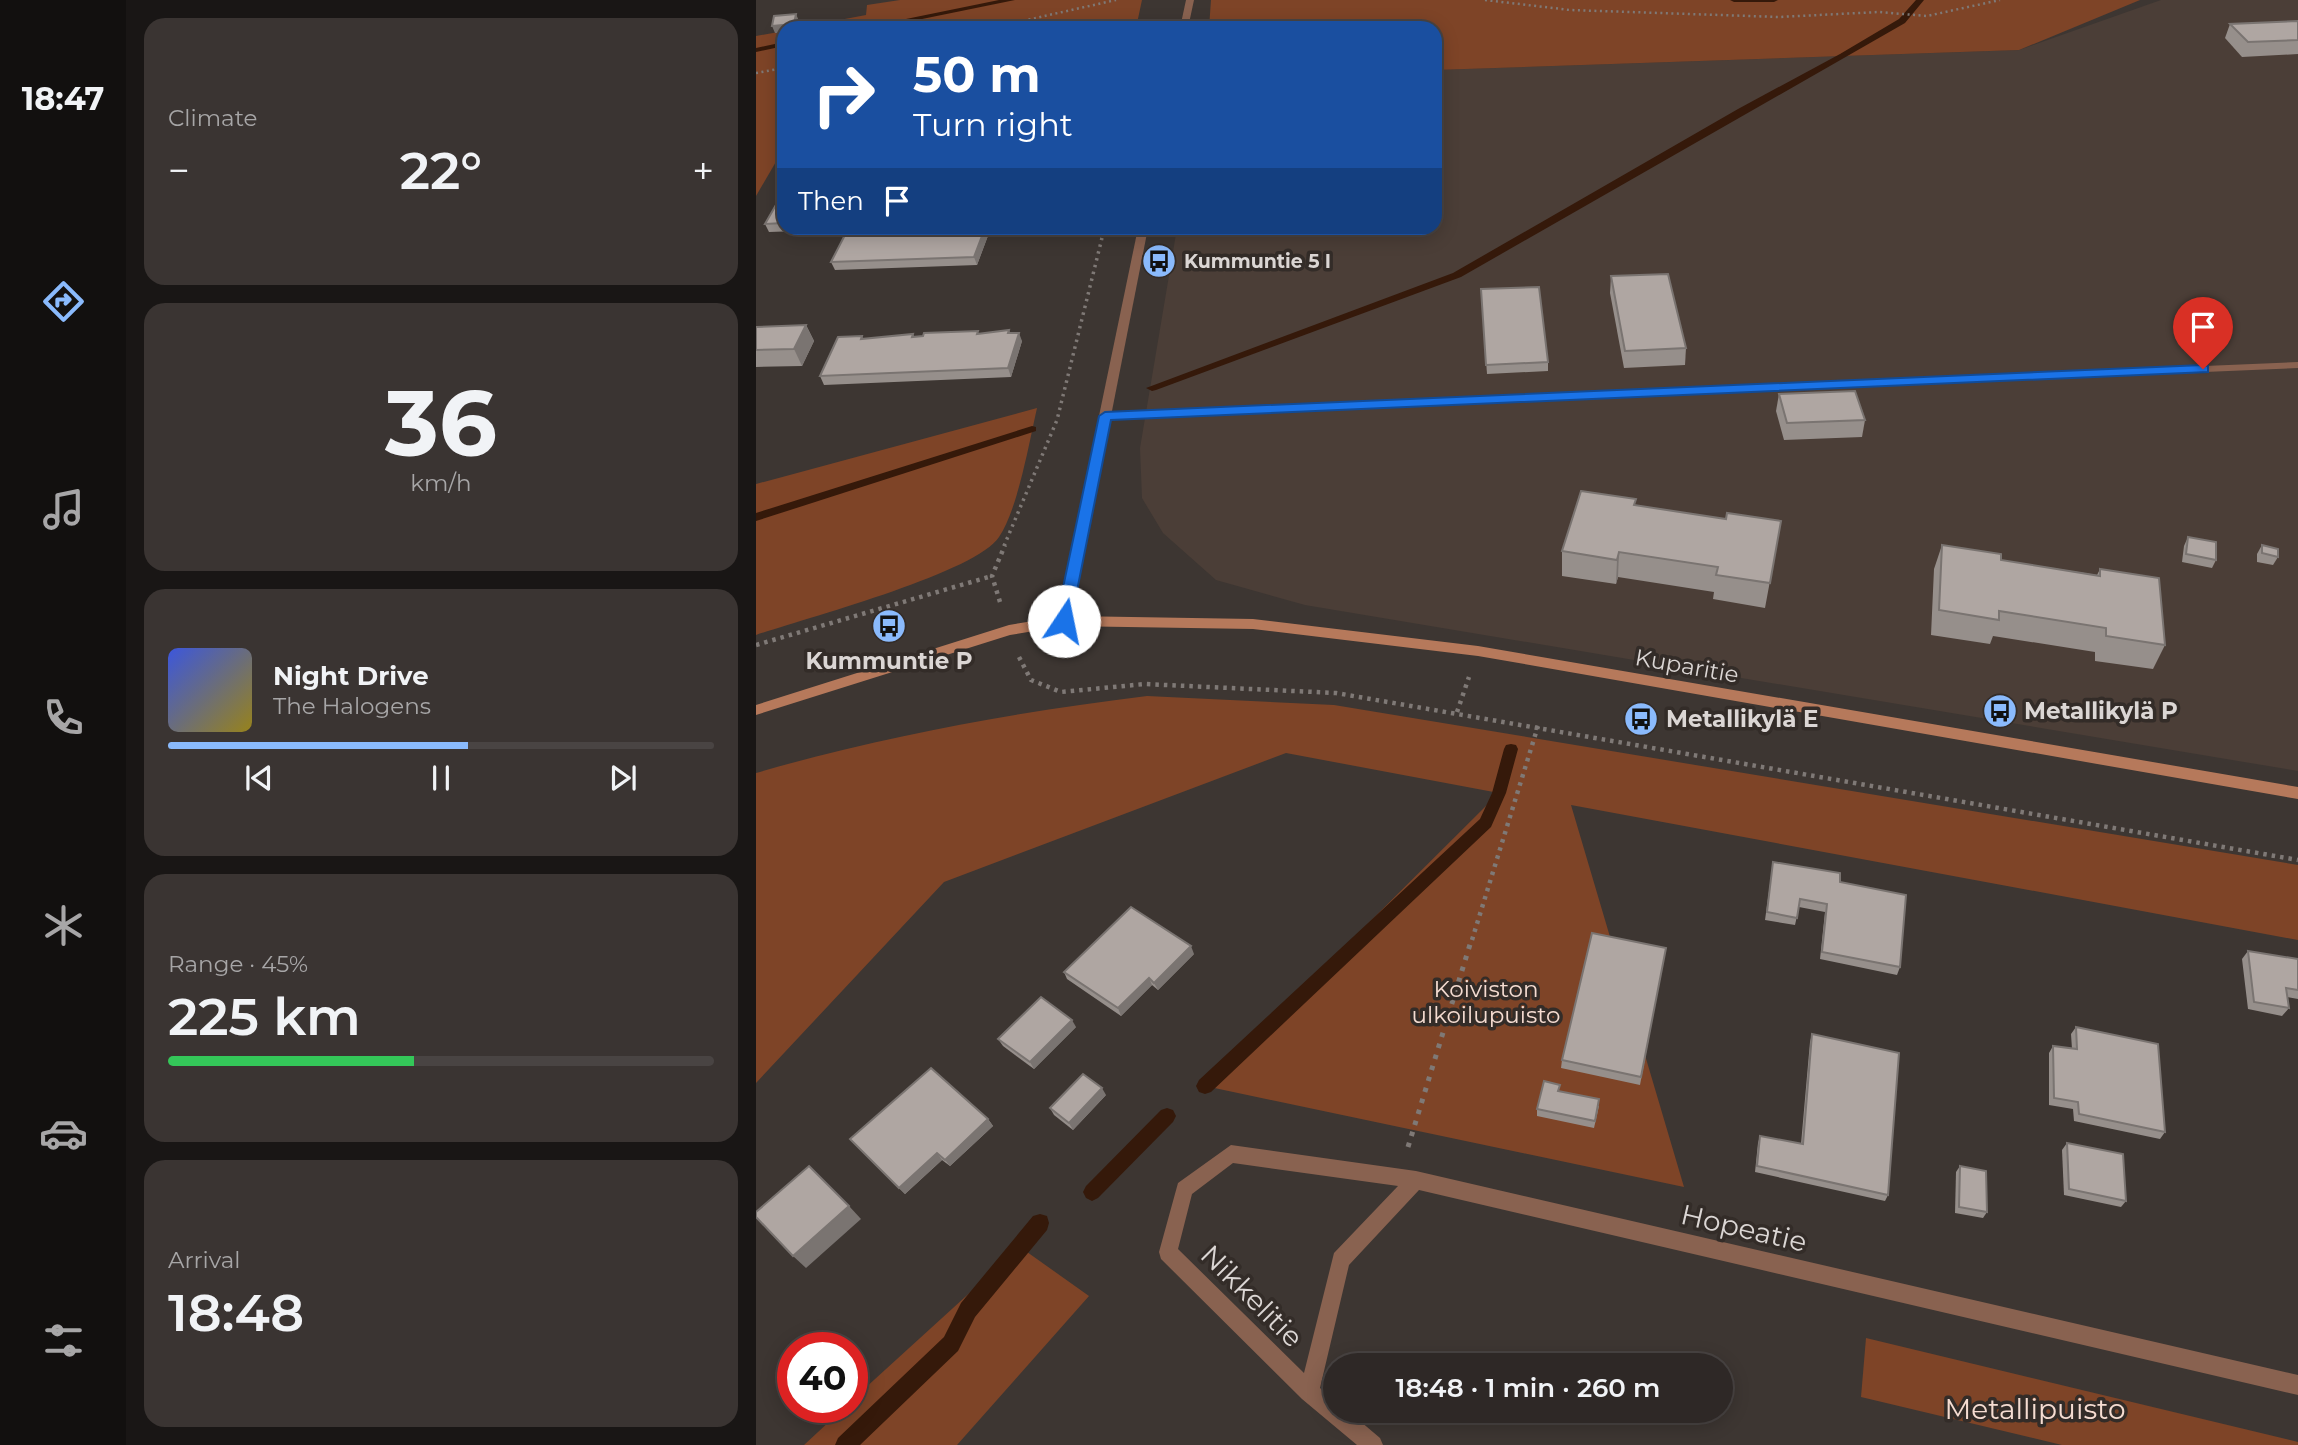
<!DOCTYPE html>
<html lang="en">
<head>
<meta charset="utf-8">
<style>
  :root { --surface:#2e2826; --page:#3a3432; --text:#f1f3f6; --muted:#a7a6a7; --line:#494443; --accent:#8abafc }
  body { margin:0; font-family:Montserrat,sans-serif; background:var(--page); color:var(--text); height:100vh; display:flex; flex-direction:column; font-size:26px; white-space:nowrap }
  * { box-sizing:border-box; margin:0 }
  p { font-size:23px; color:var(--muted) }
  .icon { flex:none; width:38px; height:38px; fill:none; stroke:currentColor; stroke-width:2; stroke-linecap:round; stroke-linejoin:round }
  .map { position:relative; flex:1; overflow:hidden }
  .sheet { display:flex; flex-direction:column; gap:18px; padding:18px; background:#191615; width:630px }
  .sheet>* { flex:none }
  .guide { position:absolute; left:21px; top:21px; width:665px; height:214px; border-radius:21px; box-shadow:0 4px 18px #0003,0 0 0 2px var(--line); background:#1a4fa0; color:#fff; overflow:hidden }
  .speed { position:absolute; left:21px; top:1332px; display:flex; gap:14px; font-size:35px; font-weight:700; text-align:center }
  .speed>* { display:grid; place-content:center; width:91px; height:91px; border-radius:50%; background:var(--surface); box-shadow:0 4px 18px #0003,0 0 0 2px var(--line); line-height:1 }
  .speed .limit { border:10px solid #d22; background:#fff; color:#111 }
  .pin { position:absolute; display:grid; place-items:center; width:60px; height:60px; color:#fff; margin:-72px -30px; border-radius:50% 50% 50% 0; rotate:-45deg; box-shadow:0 0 7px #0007 }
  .pin .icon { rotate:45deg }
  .me { position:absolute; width:77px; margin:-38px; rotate:11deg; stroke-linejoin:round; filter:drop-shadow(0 0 5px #0008) }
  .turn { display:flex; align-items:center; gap:24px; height:147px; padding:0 21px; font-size:32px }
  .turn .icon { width:91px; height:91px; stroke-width:2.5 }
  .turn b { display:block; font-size:49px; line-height:60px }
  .then { display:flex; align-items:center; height:66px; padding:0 21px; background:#0003; gap:14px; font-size:26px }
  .big { font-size:52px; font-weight:600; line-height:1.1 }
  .sheet .widget { flex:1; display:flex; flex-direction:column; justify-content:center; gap:10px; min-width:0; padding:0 24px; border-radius:21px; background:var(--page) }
  .sheet .dial { align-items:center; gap:0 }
  .dial b { font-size:91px; line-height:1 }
  .song { display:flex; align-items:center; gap:21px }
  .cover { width:84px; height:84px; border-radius:10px; background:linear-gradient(135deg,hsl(230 70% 55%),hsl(50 70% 35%)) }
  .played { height:7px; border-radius:4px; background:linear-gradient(90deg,var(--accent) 55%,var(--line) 55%) }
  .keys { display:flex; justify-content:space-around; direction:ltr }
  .heat { display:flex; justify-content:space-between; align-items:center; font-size:38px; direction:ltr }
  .charge { height:10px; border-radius:5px; background:linear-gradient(90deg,#34c759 45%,var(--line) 0) }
  .trip { position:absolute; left:567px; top:1353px; width:410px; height:70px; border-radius:35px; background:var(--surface); box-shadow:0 4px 18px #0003,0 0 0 2px var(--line); font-weight:600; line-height:70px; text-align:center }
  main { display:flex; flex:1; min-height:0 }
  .menu { display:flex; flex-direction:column; width:126px; justify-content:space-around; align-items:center; background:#12100f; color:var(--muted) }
  .menu .icon { width:49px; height:49px }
  .menu .selected { color:var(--accent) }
  .menu b { font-size:32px; color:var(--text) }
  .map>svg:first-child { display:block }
  .built { fill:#4b3e37 }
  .green { fill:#7e4427 }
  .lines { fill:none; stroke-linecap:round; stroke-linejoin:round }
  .stream { fill:#35190a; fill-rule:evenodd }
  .path-far3 { stroke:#7f7976; stroke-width:2.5; stroke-dasharray:2 3.5; stroke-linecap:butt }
  .path-far2 { stroke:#7f7976; stroke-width:3.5; stroke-dasharray:2.5 4.5; stroke-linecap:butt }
  .path-far1 { stroke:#7f7976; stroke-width:4.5; stroke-dasharray:3.5 5; stroke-linecap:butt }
  .path { stroke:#7f7976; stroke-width:5; stroke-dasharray:4.5 7; stroke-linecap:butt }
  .lane { fill:#896250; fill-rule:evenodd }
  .street { fill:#896250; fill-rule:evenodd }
  .secondary { fill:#b6795b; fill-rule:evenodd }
  .wall { fill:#968f8b }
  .shaded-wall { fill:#7a7471 }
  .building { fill:#afa6a2; stroke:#7a7471; stroke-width:2 }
  .route { fill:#1a73e8; stroke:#114b97; stroke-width:2 }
  .labels { text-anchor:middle; stroke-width:7; stroke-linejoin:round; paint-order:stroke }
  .far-poi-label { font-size:19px; font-weight:bold; fill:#dbd6d4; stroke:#332c28; text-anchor:start }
  .poi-label { font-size:23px; font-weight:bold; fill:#dbd6d4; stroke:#332c28; text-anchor:start }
  .street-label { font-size:23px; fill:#dbd6d4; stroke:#332c28 }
  .park-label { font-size:23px; fill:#f5dcd1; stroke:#332c28 }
  .near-street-label { font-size:28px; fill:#dbd6d4; stroke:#332c28 }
  .near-park-label { font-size:28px; fill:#f5dcd1; stroke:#332c28 }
</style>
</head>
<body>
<main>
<nav class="menu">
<b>18:47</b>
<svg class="icon selected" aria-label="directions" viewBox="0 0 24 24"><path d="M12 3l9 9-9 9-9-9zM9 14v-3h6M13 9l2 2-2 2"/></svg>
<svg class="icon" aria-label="music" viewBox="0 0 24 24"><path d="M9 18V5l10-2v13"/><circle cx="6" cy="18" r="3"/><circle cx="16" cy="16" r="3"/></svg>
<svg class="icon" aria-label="phone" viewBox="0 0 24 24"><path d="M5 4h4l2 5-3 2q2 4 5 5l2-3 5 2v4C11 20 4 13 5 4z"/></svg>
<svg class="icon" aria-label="climate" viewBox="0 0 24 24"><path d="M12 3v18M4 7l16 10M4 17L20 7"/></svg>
<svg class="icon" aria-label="car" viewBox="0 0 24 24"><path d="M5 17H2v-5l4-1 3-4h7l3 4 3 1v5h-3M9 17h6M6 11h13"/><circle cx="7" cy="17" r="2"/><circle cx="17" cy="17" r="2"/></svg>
<svg class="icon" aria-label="filters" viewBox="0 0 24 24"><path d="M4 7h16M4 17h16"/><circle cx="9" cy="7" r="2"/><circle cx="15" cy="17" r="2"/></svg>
</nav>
<section class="sheet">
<div class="widget"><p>Climate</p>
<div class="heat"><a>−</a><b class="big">22°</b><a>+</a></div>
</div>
<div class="widget dial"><b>36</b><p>km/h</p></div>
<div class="widget">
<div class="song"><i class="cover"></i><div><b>Night Drive</b><p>The Halogens</p></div></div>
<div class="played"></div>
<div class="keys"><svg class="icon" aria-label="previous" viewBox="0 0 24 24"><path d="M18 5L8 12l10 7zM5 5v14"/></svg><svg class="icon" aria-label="pause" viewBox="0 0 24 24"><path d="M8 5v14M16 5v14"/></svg><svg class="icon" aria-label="next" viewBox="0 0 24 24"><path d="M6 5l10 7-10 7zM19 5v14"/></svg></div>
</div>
<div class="widget"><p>Range · 45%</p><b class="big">225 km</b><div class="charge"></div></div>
<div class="widget"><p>Arrival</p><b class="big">18:48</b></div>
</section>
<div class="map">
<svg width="1542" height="1445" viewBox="0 0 1542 1445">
  <rect width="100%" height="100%" fill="#3d3632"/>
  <polygon class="built" points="1405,0 1542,0 1542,771 549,605 460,580 407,533 386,498 384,448 421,228 679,228 679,70 1263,50"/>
  <g class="green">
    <polygon points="144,0 386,0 380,28 41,28 110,15 111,5"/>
    <polygon points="455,0 1384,0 1263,50 679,70 679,28 453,28"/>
    <polygon points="28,31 28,148 0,196 0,36"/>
    <path d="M281,408c-8,35 -19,101 -38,129 -23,36 -196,82 -243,98v-151z"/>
    <path d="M391,696l187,9 964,160v75l-727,-135 113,382 -479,-101 294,-293 -213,-40 -342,129 -188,201v-310c127,-37 260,-61 391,-77z"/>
    <polygon points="264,1247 333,1296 201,1445 48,1445 89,1407 96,1407 96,1400"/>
    <polygon points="1110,1338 1542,1442 1542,1445 1306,1445 1105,1397"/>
  </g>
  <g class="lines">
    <g class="stream">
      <polygon points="243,0 259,0 122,28 106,28"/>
      <polygon points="974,0 1022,0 1018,2 978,2"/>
      <polygon points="1160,0 1168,0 1149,23 705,277 400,390 396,391 390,388 697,273 982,109 1084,54 1143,19"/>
      <polygon points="28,42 28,46 0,52 0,48"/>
      <polygon points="276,426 280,427 280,431 0,521 0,513"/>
      <polygon points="755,744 760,745 762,749 750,793 735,827 455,1092 449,1094 443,1092 440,1086 443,1080 724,819 736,793 748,749 750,745"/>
      <polygon points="411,1108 417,1110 420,1116 417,1122 342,1198 336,1201 330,1198 327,1192 330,1186 405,1110"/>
      <polygon points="284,1214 291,1216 293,1223 291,1230 219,1317 202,1351 104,1445 79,1445 82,1438 188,1337 205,1303 277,1216"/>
    </g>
    <g class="path-far3">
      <polyline points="729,0 814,10 1023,17 1123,12 1171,16 1244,0"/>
      <polyline points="235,28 360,0"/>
      <polyline points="0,73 28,68"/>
      <polyline points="345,240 348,228"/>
    </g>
    <polyline class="path-far2" points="248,546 301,420 346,238"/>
    <g class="path-far1">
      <polyline points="244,602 236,576 249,545"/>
      <polyline points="0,645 236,576"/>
      <polyline points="263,657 275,680 305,692 389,684 580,693 1542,860"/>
      <polyline points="701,712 713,677"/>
      <polyline points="716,940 782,726"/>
    </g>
    <polyline class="path" points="652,1147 716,938"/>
    <polygon class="lane" points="1542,362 1542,368 349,419 343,416 349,413"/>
    <g class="street">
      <polygon points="430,0 438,0 432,28 424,28"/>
      <polygon points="382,228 392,228 355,416 349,419 343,416"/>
      <path d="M475,1145l185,26 882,204v20l-879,-205 -70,75 -29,123 15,13v9h12l33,28 3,7h-26l-55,-46 -141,-140 -2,-7 19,-69zM477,1163l165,23 -64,67 -30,120 -126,-124 14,-55z"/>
    </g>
    <polygon class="secondary" points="349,413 355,416 315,616 497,619 722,646 1542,787 1542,799 722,656 497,629 308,626 254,635 0,715 0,705 253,625 302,617 343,416"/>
  </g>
  <g class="wall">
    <polygon points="1542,21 1542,54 1486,57 1469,38 1474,24"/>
    <polygon points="28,191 28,228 74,228 73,230 13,232 9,224"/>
    <polygon points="188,229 233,233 221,265 79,270 75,262 119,231"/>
    <polygon points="855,276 930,348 929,365 868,368 854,293"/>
    <polygon points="725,289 792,362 792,371 731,374"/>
    <polygon points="50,325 58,341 46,366 0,367 0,327"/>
    <polygon points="253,330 254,333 266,341 255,377 68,385 64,376 106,336 107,339 157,334 158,337 223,334"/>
    <polygon points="1023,394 1109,420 1106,437 1028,440 1020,411"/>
    <polygon points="880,505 970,519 1025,521 1009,608 957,599 958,592 862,577 860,584 806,576 806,551"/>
    <polygon points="1432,537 1460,560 1456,568 1426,562 1428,546"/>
    <polygon points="1186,545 1245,560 1341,575 1344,569 1409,645 1397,669 1339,661 1339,652 1237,636 1234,644 1175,635 1178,569"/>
    <polygon points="1506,545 1522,557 1517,565 1501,562 1501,554"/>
    <polygon points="1017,862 1084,882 1144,967 1141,975 1064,959 1069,912 1043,907 1039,925 1009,920"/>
    <polygon points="910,948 884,1085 805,1068 806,1060"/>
    <polygon points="1492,951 1542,959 1542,999 1531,997 1533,1008 1526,1016 1492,1009 1486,959"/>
    <polygon points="438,954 402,990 396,985 365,1016 311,979 308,972"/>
    <polygon points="320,1027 278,1069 247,1046 242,1039"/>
    <polygon points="1320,1027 1409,1132 1404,1139 1318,1121 1317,1109 1293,1105 1293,1053 1297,1046 1316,1049 1315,1034"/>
    <polygon points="1056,1034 1132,1195 1129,1201 999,1172 1002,1143 1004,1136 1045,1144 1054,1042"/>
    <polygon points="803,1091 843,1106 838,1128 781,1116 781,1109"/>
    <polygon points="350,1095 317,1130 298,1115 294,1108"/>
    <polygon points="232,1119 237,1126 194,1166 186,1160 149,1194 94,1139"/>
    <polygon points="1311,1143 1370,1201 1365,1207 1308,1195 1306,1150"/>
    <polygon points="1204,1166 1231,1212 1227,1218 1199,1213 1200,1172"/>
  </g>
  <g class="shaded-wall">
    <polygon points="40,14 43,21 41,28 28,28 28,33 19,33 16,26"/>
    <polygon points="229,228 231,228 233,233 221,265 218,257"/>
    <polygon points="50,325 58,341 46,366 38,349"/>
    <polygon points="263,333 266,341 255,377 252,368"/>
    <polygon points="863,552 862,577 860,584 861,560"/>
    <polygon points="435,946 438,954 402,990 398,983"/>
    <polygon points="393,978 396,985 365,1016 362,1008"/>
    <polygon points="316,1020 320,1027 278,1069 274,1062"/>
    <polygon points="346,1088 350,1095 317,1130 313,1123"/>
    <polygon points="232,1119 237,1126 194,1166 189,1160"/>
    <polygon points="181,1153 186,1160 149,1194 143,1188"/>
    <polygon points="93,1206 105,1219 50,1268 37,1256"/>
  </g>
  <g class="building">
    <polygon points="40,14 38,24 16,26 18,16"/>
    <polygon points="1542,21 1542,40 1492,42 1474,24"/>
    <polygon points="28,191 28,223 9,224"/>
    <polygon points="168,228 186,228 186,229 229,228 218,257 75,262 92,229 118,229 117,231"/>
    <polygon points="912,274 930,348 869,351 855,276"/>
    <polygon points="783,287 792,362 730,365 725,289"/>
    <polygon points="50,325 38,349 0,350 0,327"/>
    <polygon points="253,330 252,333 263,333 252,368 64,376 82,337 106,336 105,339 157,334 156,337 167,336 168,333 222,331 221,334"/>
    <polygon points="1099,391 1109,420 1031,423 1023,394"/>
    <polygon points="825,491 880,499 878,505 970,519 971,513 1025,521 1014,583 960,575 962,567 863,552 861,560 806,551"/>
    <polygon points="1432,537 1460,542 1460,560 1430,554"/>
    <polygon points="1186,545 1245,554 1245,560 1344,576 1344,569 1403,578 1409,645 1350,636 1350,628 1243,611 1243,620 1183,610"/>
    <polygon points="1506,545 1522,549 1522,557 1506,553"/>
    <polygon points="1017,862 1084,873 1084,882 1150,895 1144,967 1066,952 1071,904 1044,899 1041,918 1011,912"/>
    <polygon points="375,907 435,946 398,983 393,978 362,1008 308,972"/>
    <polygon points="836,933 910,948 885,1077 806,1060"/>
    <polygon points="1492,951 1542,959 1542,990 1530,988 1533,1008 1498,1002"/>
    <polygon points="285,997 316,1020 274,1062 242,1039"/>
    <polygon points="1320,1027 1402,1044 1409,1132 1323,1114 1322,1102 1298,1098 1297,1046 1321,1049"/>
    <polygon points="1056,1034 1143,1053 1132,1195 1001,1166 1004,1136 1047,1144"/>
    <polygon points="175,1068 232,1119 189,1160 181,1153 143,1188 94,1139"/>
    <polygon points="327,1074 346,1088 313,1123 294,1108"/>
    <polygon points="788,1081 804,1085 802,1091 843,1099 839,1121 781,1109"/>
    <polygon points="1311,1143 1367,1154 1370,1201 1313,1189"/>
    <polygon points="53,1166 93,1206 37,1256 0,1217 0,1212"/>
    <polygon points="1204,1166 1230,1171 1231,1212 1203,1207"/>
  </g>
  <polygon class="route" points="1447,365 1452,366 1452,372 355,420 315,621 308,627 300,621 343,416 349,412"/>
  <defs>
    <g id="bus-disc" transform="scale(1.75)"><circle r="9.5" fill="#8abafc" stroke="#332c28"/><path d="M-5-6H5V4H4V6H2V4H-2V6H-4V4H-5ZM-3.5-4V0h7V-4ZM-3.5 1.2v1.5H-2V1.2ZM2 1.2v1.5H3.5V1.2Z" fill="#111"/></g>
  </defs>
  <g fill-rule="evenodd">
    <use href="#bus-disc" x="403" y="261"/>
    <use href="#bus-disc" x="133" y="626"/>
    <use href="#bus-disc" x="1244" y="711"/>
    <use href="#bus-disc" x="885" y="719"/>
  </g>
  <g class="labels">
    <g class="far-poi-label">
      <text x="428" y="268">Kummuntie 5 I</text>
    </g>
    <g class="poi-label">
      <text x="133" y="669" text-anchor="middle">Kummuntie P</text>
      <text x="1268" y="719">Metallikylä P</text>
      <text x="910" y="727">Metallikylä E</text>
    </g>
    <g class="street-label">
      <text transform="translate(931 666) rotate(10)" y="8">Kuparitie</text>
    </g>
    <g class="park-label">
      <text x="730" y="997">Koiviston<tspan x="730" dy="26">ulkoilupuisto</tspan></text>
    </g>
    <g class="near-street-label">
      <text transform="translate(988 1228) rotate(13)" y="10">Hopeatie</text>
      <text transform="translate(496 1296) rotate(45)" y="10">Nikkelitie</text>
    </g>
    <g class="near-park-label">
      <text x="1279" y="1419">Metallipuisto</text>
    </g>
  </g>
</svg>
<div class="speed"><div class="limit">40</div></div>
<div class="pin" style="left:1447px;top:369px;background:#d93025"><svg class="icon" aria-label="arrive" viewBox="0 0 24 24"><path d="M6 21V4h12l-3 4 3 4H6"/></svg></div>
<svg class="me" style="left:308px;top:621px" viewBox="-20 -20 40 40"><circle r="19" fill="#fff"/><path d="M0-13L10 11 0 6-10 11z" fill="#1a73e8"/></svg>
<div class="trip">18:48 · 1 min · 260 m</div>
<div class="guide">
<div class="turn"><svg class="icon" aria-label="right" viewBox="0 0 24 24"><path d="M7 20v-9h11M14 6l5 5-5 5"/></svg><div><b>50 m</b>Turn right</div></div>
<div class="then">Then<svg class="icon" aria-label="arrive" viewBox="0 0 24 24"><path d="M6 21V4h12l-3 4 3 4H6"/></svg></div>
</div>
</div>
</main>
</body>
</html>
